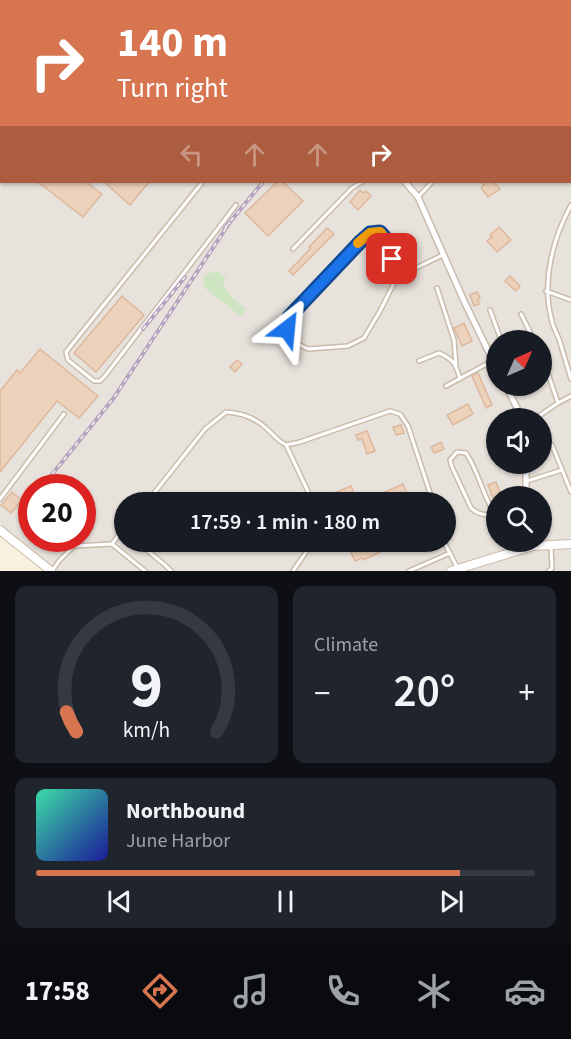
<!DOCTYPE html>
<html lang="en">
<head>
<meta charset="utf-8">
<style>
  :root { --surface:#171b24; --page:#20242c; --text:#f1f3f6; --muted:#9ea1a6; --line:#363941; --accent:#d87551 }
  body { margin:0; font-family:"Source Sans 3",sans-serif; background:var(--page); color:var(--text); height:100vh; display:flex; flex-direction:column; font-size:22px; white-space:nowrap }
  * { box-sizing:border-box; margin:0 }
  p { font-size:20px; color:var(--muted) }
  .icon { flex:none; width:33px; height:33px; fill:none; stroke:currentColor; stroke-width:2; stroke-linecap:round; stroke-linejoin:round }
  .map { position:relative; height:571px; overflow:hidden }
  .sheet { display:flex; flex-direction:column; gap:15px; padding:15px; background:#0d0f14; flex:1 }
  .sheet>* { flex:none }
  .hud { position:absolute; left:0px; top:0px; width:572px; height:183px; box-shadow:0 2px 4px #0004; background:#d87551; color:#fff; overflow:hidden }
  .needle { width:39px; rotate:45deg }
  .tools { position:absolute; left:486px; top:330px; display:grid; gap:12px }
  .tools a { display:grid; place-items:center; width:66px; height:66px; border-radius:50%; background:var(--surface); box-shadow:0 2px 4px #0004; font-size:30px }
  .speed { position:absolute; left:18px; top:474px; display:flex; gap:12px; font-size:30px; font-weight:700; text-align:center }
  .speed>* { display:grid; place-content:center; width:78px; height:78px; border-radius:50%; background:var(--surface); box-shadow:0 2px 4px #0004; line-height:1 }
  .speed .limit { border:9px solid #d22; background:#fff; color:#111 }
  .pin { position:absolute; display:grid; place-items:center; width:51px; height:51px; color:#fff; margin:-26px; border-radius:12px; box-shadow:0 3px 9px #0006 }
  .me { position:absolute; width:66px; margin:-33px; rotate:29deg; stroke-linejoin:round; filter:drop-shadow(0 0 4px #0008) }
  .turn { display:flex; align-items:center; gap:21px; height:126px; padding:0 18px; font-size:27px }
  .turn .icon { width:78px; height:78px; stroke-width:2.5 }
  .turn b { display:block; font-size:42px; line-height:51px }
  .lanes { display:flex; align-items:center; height:57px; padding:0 18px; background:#0003; justify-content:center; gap:30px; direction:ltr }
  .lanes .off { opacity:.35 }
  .big { font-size:45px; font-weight:600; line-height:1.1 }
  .sheet .tile { flex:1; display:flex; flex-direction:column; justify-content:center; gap:9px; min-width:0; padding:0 21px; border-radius:12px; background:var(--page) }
  .sheet .dial { align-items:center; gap:0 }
  .dial svg { height:156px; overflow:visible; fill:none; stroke:var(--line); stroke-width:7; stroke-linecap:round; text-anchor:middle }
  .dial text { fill:var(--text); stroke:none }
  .song { display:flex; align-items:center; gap:18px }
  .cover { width:72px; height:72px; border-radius:9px; background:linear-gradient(135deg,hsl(160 70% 55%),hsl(240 70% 35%)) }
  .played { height:6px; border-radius:3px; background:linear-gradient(90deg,var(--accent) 85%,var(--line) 85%) }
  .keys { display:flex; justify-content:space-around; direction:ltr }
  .heat { display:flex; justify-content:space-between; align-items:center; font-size:33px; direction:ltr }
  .sheet .tiles { flex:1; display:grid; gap:15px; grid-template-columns:1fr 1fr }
  .tile:last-child { grid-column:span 2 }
  .trip { position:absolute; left:114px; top:492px; width:342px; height:60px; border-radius:30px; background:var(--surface); box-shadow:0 2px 4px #0004; font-weight:600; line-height:60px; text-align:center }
  .tabs { display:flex; height:96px; justify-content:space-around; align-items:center; background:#090b0e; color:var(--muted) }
  .tabs .icon { width:42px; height:42px }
  .tabs .on { color:var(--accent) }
  .tabs b { font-size:27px; color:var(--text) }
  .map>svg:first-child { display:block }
  .industrial { fill:#e8e2dc; fill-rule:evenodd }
  .green { fill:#cee5c1 }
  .building { fill:#ecd1bb; stroke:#ddb89d; stroke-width:1.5 }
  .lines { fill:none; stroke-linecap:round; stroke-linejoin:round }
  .service-casing { stroke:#cabbac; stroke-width:6 }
  .minor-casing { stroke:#cabbac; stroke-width:8 }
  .secondary-casing { stroke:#cdbba9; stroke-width:10 }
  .service { stroke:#fff; stroke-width:3 }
  .minor { stroke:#fff; stroke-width:5 }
  .secondary { stroke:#fff; stroke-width:8 }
  .rail-casing { stroke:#b3a2c0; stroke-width:4 }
  .rail { stroke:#fdf5e6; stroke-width:1.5; stroke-dasharray:4.5; stroke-linecap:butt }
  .route-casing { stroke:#114b97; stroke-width:15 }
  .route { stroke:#1a73e8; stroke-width:10 }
  .slow { stroke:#f59e0b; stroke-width:10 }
</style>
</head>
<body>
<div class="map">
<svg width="571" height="571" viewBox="0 0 571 571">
  <rect width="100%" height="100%" fill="#f9f1e1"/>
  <path class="industrial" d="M0,0h571v571h-514l-57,-47zM2,2h568v180h-568zM496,340h46v46h-46zM496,418h46v46h-46zM32,488h50v50h-50zM496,496h46v46h-46zM124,502h322v40h-322z"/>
  <path class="green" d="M218,271l8,7 -3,4c5,13 11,19 23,26l-4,7 -4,-1 -33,-26 -2,-9 3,-5z"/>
  <g class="building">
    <polygon points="38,182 86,182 102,194 83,217"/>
    <polygon points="104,182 149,182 130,205"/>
    <polygon points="277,182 283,182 303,201 268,236 245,213"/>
    <polygon points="481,182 494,182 500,189 488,197 481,188 484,185"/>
    <polygon points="360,190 363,193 366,191 371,196 358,210 350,202"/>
    <polygon points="499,227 511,240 497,252 487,241 492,237 490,235"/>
    <polygon points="327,228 334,234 293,275 289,271 311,248 309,247"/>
    <polygon points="510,276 520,286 516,291 505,281"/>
    <polygon points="477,292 480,298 478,299 479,304 474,306 470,295"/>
    <polygon points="122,296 144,315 96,372 74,353"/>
    <polygon points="464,323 472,341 462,346 454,328"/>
    <polygon points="40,349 98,396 79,418 57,401 0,472 0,391 17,370 20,373"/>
    <polygon points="237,360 242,364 235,372 230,367"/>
    <polygon points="478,373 492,405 486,408 472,376"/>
    <polygon points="468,404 473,414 453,425 447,415"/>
    <polygon points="401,425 404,433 396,435 393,427"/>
    <polygon points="367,431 375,451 367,454 362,439 358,440 356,435"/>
    <polygon points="441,442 444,449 434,453 431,447"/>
    <polygon points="496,482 501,495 493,498 488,485"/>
    <polygon points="403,484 411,502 384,502 380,494"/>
    <polygon points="351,486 358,502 338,502 334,493"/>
    <polygon points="12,492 22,500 11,513 1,505"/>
    <polygon points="346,542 375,542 377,545 389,542 391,547 363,560 362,558 355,561"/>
  </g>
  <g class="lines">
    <g class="service-casing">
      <g id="service">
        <polyline points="376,0 377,2"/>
        <polyline points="123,2 125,0"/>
        <polyline points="150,2 151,0"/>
        <polyline points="570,68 571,67"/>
        <polyline points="570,90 571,90"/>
        <polyline points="0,150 2,148"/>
        <polyline points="201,184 66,352 68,360 94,381 100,381 105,376 236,205"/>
        <polyline points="417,195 418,197 432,182"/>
        <path d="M571,205c-18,33 -29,75 -20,112 1,8 5,15 8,22 4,13 8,26 12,40"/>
        <polyline points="293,249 352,188 362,182"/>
        <polyline points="397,277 387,240 380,232 370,233 361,241 289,317 287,329 294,342 308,349 348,346 364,338 380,311 397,277 443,255"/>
        <polyline points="437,288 454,340 456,366"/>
        <polyline points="546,291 571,300"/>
        <polyline points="490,310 501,340"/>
        <polyline points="521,314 534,340"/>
        <polyline points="491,355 496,351"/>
        <polyline points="542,356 558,403"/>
        <path d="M419,361l20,-8c14,6 17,11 21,26"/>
        <polyline points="446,386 492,361"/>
        <polyline points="536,418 558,403 571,396"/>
        <polyline points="286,445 313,502"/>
        <polyline points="552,445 571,492"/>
        <polyline points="527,481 562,470"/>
        <polyline points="0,499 64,414"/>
        <path d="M147,502l58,-73 21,-17c16,1 30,6 41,17 8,7 9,11 19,16l14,-3 90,-31 10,3 8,12 25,76"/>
        <path d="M495,515c-10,0 -16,0 -24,-7l-19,-41 -2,-7 7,-8 9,1c13,19 17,44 30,63"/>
        <polyline points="137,542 165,565 171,571"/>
        <polyline points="444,542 457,567"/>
        <polyline points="112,544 145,571"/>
        <polyline points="52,571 59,561 74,546 112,544 124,528"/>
        <polyline points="293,571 313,542"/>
        <polyline points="409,571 450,553"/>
        <polyline points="549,571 552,568 551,547"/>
      </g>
    </g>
    <g class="minor-casing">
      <g id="minor">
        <polyline points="458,2 460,0"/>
        <polyline points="405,182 418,197 464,301 496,367"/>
        <polyline points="506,386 522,418"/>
        <polyline points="526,496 526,464"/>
      </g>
    </g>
    <g class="secondary-casing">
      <g id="secondary">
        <polyline points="0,530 51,571"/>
        <polyline points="451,571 533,546 571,544"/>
      </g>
    </g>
    <use href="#service" class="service"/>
    <use href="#minor" class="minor"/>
    <use href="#secondary" class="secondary"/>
    <g class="rail-casing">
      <g id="rail">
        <polyline points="452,2 454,0"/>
        <polyline points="225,228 263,182"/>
        <polyline points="143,329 185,277"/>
        <polyline points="41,488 113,399 230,222"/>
      </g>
    </g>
    <use href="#rail" class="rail"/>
  </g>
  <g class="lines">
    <g class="route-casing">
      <polyline id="route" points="287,329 289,317 361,241 370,233 380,232 387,240 392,259"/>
    </g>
    <use href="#route" class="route"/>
    <polyline class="slow" points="358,243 370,233 380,232 385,238"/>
  </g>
</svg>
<div class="tools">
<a><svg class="needle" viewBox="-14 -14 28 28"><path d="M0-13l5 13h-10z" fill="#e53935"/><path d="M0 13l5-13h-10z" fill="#9ea1a6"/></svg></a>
<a><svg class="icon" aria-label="sound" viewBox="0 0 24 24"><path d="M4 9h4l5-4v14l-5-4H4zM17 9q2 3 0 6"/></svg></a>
<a><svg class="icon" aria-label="search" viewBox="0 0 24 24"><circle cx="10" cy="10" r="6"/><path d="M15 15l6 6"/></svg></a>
</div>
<div class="speed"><div class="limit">20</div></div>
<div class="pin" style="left:392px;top:259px;background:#d93025"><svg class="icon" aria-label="arrive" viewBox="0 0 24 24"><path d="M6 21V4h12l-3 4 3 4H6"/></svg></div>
<svg class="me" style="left:287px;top:329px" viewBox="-20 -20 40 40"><path d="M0-17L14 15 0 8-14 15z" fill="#1a73e8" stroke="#fff" stroke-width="4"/></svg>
<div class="trip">17:59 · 1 min · 180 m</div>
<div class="hud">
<div class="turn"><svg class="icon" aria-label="right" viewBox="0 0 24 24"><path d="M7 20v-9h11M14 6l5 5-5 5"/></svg><div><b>140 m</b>Turn right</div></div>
<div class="lanes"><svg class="icon off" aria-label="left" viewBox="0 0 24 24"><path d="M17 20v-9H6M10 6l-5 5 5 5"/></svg><svg class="icon off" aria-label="ahead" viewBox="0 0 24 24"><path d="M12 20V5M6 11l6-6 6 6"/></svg><svg class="icon off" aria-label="ahead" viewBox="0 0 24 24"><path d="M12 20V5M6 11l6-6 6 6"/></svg><svg class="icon" aria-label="right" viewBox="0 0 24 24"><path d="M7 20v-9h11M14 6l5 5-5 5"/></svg></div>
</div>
</div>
<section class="sheet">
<div class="tiles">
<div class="tile dial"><svg viewBox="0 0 100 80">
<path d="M14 69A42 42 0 1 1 86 69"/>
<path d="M14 69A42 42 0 0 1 9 59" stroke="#d87551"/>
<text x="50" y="56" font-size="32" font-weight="700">9</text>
<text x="50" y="72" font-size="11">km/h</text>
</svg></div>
<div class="tile"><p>Climate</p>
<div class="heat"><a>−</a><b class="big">20°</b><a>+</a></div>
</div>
<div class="tile">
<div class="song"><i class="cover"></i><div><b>Northbound</b><p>June Harbor</p></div></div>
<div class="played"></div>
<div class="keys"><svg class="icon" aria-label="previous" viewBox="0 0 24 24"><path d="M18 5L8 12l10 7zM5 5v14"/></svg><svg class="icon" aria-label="pause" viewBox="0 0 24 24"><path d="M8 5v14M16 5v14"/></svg><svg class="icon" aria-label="next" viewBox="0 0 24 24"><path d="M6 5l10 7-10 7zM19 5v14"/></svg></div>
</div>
</div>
</section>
<nav class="tabs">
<b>17:58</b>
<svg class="icon on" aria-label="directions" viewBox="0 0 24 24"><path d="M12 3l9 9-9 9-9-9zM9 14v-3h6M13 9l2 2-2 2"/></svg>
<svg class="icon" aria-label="music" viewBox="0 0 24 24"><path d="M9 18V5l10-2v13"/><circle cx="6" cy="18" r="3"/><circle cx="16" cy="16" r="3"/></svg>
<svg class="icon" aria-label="phone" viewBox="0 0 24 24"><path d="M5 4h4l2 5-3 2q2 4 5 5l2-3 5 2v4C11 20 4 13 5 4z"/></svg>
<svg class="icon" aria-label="climate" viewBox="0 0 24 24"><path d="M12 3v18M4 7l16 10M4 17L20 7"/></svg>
<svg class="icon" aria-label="car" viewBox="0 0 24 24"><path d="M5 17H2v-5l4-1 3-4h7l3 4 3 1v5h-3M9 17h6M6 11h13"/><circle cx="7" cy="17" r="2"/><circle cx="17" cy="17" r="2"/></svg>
</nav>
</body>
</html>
